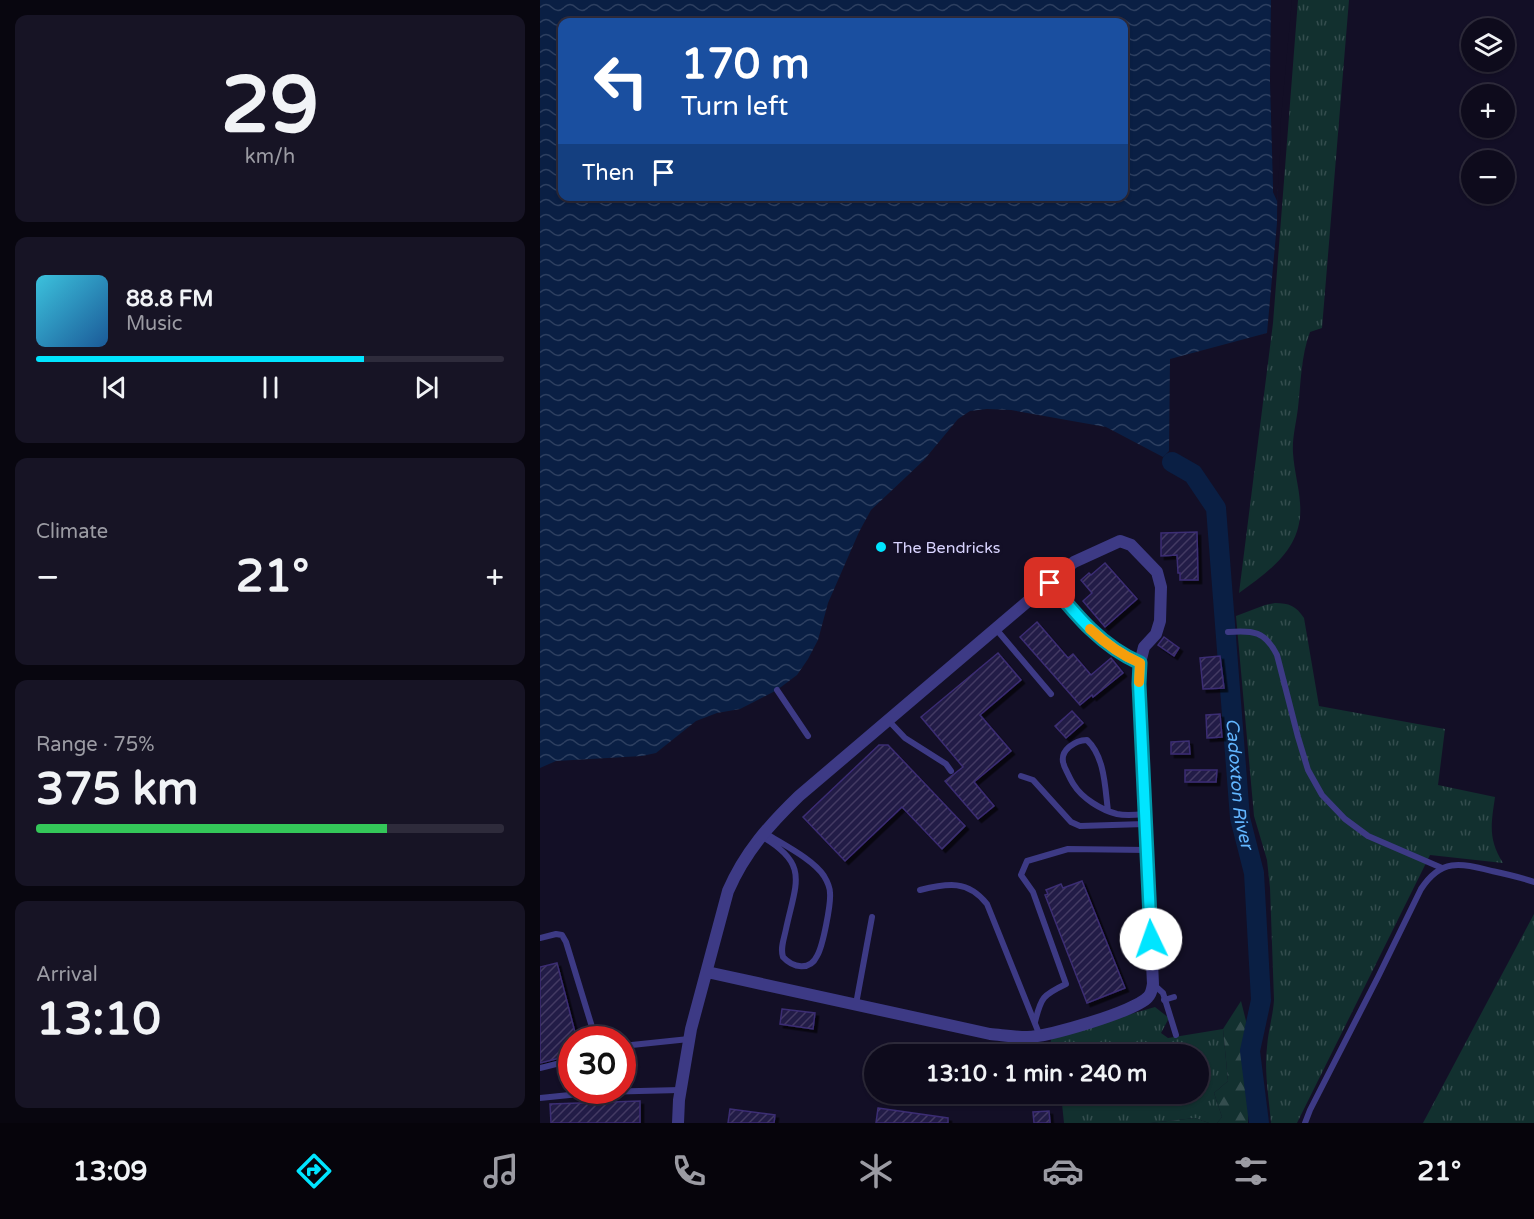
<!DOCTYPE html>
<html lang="en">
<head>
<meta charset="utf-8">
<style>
  :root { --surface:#0e0b1c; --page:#171425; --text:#f1f3f6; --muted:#9b9ba3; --line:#2e2b3b; --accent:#00e5ff }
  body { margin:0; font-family:"Varela Round",sans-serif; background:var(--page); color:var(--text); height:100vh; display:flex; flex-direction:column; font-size:22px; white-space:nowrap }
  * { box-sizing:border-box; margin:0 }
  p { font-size:20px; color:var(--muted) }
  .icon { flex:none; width:33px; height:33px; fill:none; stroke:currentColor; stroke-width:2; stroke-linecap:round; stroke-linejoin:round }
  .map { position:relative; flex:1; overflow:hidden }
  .sheet { display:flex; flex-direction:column; gap:15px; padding:15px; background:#08060f; width:540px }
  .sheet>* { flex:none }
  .hud { position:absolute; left:18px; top:18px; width:570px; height:183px; border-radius:12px; box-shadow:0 2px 4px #0004,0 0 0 2px var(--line); background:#1a4fa0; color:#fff; overflow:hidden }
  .buttons { position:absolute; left:921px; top:18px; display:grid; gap:12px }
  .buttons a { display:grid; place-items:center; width:54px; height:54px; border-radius:50%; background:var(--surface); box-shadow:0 2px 4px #0004,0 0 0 2px var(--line); font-size:30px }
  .speed { position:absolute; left:18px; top:1026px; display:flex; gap:12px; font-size:30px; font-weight:700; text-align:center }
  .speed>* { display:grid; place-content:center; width:78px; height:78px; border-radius:50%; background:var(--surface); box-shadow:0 2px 4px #0004,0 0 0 2px var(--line); line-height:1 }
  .speed .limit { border:9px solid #d22; background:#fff; color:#111 }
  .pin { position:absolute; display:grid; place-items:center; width:51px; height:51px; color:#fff; margin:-26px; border-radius:12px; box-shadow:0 3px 9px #0006 }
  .me { position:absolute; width:66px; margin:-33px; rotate:357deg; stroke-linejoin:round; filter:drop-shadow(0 0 4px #0008) }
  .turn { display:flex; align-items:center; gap:21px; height:126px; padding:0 24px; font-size:27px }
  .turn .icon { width:78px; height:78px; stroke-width:2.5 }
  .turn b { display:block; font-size:42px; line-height:51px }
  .then { display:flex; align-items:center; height:57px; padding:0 24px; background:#0003; gap:12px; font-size:22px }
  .big { font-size:45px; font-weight:800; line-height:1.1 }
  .sheet .tile { flex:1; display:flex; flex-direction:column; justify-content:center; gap:9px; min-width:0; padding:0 21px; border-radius:12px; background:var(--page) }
  .sheet .dial { align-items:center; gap:0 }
  .dial b { font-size:78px; line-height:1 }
  .song { display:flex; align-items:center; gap:18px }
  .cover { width:72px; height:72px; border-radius:9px; background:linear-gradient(135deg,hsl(190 70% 55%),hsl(210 70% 35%)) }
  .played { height:6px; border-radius:3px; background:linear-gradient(90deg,var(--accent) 70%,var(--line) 70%) }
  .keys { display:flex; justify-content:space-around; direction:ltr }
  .heat { display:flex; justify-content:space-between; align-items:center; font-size:33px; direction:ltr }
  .charge { height:9px; border-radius:4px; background:linear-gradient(90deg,#34c759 75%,var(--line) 0) }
  .trip { position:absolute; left:324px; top:1044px; width:345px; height:60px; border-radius:30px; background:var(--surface); box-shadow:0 2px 4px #0004,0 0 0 2px var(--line); font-weight:800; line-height:60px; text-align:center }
  .tab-bar { display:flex; height:96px; justify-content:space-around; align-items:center; background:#06040b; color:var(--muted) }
  .tab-bar .icon { width:42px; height:42px }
  .tab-bar .selected { color:var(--accent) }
  .tab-bar b { font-size:27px; color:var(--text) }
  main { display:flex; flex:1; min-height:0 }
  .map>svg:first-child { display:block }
  .grass { fill:url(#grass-tufts) }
  .forest { fill:url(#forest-firs) }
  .water { fill:url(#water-waves); fill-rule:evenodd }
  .pier { fill:#130f26 }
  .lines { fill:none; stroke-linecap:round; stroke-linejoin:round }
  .river { stroke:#0a1f44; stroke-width:20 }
  .building { fill:url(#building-hatch); stroke:#3b2d73; stroke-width:1.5; filter:url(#shadow) }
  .lane { stroke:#3d3a85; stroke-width:6 }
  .street { stroke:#3d3a85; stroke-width:12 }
  .route-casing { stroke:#0095a6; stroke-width:15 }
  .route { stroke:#00e5ff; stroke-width:10 }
  .slow { stroke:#f59e0b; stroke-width:10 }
  .poi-dot { fill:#00e5ff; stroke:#130f26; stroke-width:2 }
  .labels { text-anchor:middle; stroke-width:6; stroke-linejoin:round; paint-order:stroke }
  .poi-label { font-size:16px; fill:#d9d4ff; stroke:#130f26; text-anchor:start }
  .water-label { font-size:18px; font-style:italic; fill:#62b6ff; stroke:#130f26 }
</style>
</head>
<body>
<main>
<section class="sheet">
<div class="tile dial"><b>29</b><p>km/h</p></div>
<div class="tile">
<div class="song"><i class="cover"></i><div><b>88.8 FM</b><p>Music</p></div></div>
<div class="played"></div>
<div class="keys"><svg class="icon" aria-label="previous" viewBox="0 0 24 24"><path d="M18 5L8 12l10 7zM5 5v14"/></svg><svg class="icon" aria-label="pause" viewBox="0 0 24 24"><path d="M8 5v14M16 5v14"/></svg><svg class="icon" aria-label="next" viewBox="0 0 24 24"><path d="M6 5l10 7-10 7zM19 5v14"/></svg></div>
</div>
<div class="tile"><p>Climate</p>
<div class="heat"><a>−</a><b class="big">21°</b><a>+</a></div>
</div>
<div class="tile"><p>Range · 75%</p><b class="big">375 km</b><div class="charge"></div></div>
<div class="tile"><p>Arrival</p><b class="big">13:10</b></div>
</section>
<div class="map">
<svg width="994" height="1123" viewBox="0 0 994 1123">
  <defs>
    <pattern id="grass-tufts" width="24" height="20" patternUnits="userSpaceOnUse" patternTransform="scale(1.5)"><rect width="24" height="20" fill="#12302f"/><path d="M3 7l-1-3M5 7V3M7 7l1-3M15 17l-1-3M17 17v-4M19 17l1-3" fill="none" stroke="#344d4e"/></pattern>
    <pattern id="forest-firs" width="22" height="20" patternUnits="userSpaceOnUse" patternTransform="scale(1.5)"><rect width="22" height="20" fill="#12302f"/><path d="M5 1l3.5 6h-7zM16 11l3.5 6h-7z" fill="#344d4e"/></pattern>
    <pattern id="water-waves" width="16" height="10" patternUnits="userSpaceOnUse" patternTransform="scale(1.5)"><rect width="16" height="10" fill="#0a1f44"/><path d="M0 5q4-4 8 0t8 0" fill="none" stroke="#2d3f60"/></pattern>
    <pattern id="building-hatch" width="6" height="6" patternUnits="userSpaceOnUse" patternTransform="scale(1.5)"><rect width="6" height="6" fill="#241b47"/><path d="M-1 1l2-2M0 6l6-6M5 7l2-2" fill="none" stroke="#433b63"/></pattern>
    <filter id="shadow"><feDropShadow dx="3.5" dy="3.5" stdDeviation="0" flood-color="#0009"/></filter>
  </defs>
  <rect width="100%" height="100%" fill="#130f26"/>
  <g class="grass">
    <path d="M758,0h51l-27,328 -12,4c-9,24 -9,50 -12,76 -2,16 -6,30 -5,45 1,17 6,34 7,50 4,44 -29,67 -61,90l34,-270z"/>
    <path d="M735,603c14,0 21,3 29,15l15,88 126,23 -7,56 57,12c-4,28 -7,42 8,66l-73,-8 -133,268h-26c-2,-25 -7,-51 -4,-76 1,-16 6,-31 7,-47l-4,-112 -3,-28 -13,-44 -18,-200 29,-11z"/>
    <polygon points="994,914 994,1123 883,1123"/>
    <polygon points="615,1007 629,1018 621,1033 628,1038 683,1029 688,1081 674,1093 682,1117 677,1123 669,1123 655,1118 610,1123 524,1123 521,1094 658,1094 658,1054 518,1054 517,1048 510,1044 512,1037"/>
  </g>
  <g class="forest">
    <polygon points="701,1001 709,1033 708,1123 677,1123 682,1117 674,1093 688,1081 683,1029"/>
    <polygon points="655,1118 669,1123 610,1123"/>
  </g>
  <path class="water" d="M0,0h749l-11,117 -1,106 -10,110 -97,26 -1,92 -6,6 -57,-30 -95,-17 -24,-1 -17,2 -12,8 -34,41 -53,50 -12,22 -31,71 -10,37 -10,19 -11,16 -20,15 -37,19 -23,4 -21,8 -40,32 -14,3 -86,5 -16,7zM22,22h562v174h-562z"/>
  <polygon class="pier" points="731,0 752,0 741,118 740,155 737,201 733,192 733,185 730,81"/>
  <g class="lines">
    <path class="river" id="s1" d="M632,462l21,12 23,34 24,310 14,55 7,127 -11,51 9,72"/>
  </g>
  <g class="building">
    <polygon points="657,532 658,580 640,580 640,573 638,573 637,555 621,556 621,533"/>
    <polygon points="565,563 597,599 565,627 543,601 552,593 541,580 549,573 551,575"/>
    <polygon points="497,622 528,658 533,654 551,675 571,658 583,673 553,697 552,695 540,705 480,637"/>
    <polygon points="624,637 639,648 634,656 618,645"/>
    <polygon points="458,653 481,680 440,715 471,751 434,782 454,806 438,819 405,781 423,767 381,717"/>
    <polygon points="680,656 684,688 663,689 660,658"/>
    <polygon points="532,711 543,723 526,738 515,726"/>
    <polygon points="680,714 682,737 667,738 666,715"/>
    <polygon points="649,741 650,754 631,754 631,742"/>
    <polygon points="339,745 348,745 425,826 402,849 362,807 305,861 263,817"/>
    <polygon points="645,770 677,770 676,782 645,782"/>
    <polygon points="542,881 585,988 547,1003 505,895 508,894 506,890 521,884 523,888"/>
    <polygon points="17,963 37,1040 32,1040 32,1055 0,1063 0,967"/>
    <polygon points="242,1009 275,1013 273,1029 240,1024"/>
    <polygon points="100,1101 100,1123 11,1123 10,1104"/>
    <polygon points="338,1108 408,1118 408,1123 336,1123"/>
    <polygon points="190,1109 235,1115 234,1123 188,1123"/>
    <polygon points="509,1111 510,1123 494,1123 493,1112"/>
  </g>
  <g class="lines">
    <g class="lane">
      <path d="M510,583c26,31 51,63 90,80"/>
      <polyline points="456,629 511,694"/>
      <path d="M688,632c25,-2 37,-1 49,23l21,82 10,33 14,25 23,24 23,17 74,32"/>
      <polyline points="237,690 268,736"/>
      <polyline points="348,720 365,738 406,764 411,771"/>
      <polyline points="481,776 493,780 531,822 540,826 605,824"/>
      <path d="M568,811c-3,-23 -3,-54 -21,-71 -8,0 -12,3 -18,7 -9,8 -7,16 -2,25 2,4 4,9 7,13 8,13 27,25 43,29 9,2 18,1 28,0"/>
      <path d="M221,836c49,28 35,46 25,93 -2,10 -6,19 -3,28 10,11 27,14 34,-1 6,-10 14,-52 13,-63 0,-6 -3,-12 -6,-17 -11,-17 -42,-32 -59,-43"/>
      <path d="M380,890c28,-7 48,-10 67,14l53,132"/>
      <polyline points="0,938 16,934 22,935 26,942 56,1040"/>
      <polyline points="613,984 623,993 636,1035"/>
      <polyline points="624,1000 634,997"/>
      <polyline points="316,1004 332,917"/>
      <path d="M495,1022c6,-25 8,-27 31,-38l-33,-92 -12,-17 6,-14 41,-12 79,1"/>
      <polyline points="82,1046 149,1039"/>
      <polyline points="0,1068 32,1060"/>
      <polyline points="0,1098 59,1092 140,1090"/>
      <path d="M765,1123l5,-13 68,-133 43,-88c20,-31 39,-26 71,-18 14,3 28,6 42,11"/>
    </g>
    <path class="street" d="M138,1123l1,-23 12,-71 37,-138c17,-39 41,-66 71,-95l275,-234 46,-21 11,4 26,27 4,15 -1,34 -4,13 -12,13 -4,16 -1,21 14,300c-1,4 -1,9 -5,13 -12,14 -100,40 -121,40 -12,0 -25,-2 -37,-3l-283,-62"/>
  </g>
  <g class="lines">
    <g class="route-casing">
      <path id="route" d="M510,583c26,32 51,63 90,80l-1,21 12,255"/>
    </g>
    <use href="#route" class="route"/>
    <path class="slow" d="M550,629c15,14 31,26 50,34l-1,19"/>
  </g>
  <circle class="poi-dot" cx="341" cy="547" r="6"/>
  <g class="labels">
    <g class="poi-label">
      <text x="353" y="553">The Bendricks</text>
    </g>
    <g class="water-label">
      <text dy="6" stroke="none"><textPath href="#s1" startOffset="342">Cadoxton River</textPath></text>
    </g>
  </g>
</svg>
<div class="buttons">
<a><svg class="icon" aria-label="layers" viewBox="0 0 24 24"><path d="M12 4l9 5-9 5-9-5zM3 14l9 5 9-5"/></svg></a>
<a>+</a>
<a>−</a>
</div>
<div class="speed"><div class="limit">30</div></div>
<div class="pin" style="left:510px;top:583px;background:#d93025"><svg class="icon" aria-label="arrive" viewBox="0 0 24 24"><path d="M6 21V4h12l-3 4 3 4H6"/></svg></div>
<svg class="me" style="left:611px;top:939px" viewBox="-20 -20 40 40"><circle r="19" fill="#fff"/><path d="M0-13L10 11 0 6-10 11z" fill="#00e5ff"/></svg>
<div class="trip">13:10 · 1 min · 240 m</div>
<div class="hud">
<div class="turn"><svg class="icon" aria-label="left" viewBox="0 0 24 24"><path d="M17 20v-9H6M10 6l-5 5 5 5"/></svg><div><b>170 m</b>Turn left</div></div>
<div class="then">Then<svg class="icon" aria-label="arrive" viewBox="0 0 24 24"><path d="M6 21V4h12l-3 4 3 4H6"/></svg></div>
</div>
</div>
</main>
<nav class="tab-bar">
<b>13:09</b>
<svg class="icon selected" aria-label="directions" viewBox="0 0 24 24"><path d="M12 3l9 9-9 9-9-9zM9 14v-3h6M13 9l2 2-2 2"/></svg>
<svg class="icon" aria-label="music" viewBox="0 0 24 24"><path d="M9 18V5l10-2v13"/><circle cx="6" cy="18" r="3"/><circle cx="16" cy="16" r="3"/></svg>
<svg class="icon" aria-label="phone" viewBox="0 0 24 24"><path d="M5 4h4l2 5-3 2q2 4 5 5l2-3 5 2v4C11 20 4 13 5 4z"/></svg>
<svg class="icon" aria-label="climate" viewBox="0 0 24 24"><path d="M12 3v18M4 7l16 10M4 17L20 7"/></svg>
<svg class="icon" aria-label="car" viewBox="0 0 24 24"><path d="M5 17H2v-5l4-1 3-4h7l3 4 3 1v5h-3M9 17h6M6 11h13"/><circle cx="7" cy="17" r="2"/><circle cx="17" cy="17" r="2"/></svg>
<svg class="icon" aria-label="filters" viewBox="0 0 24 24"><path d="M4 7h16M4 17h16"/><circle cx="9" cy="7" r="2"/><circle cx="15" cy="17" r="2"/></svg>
<b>21°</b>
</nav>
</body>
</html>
